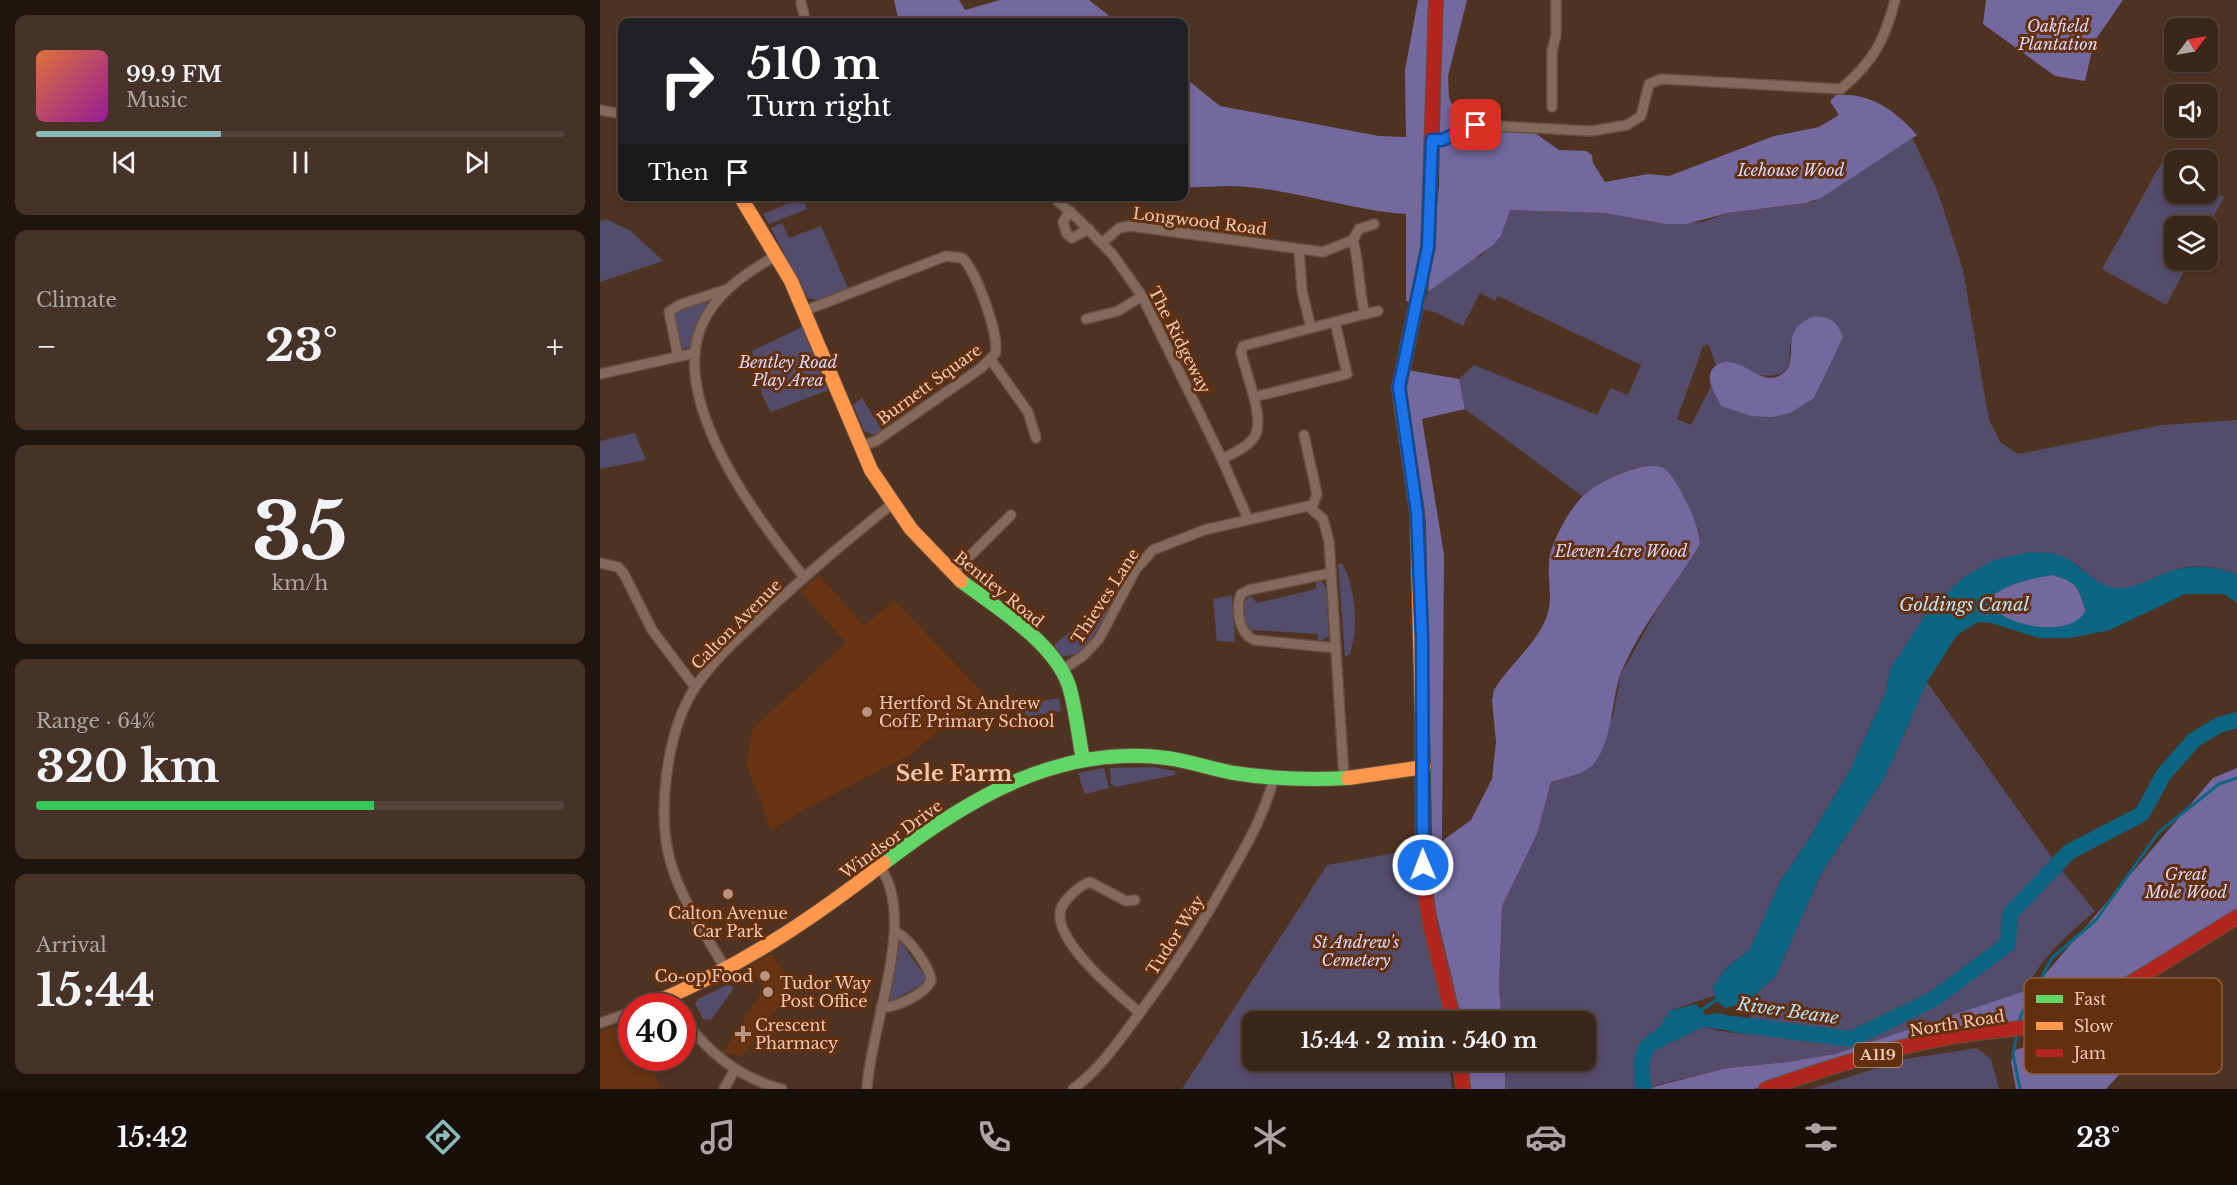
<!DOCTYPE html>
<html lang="en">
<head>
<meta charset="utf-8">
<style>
  :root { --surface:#3b261a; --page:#463227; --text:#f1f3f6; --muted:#aca5a2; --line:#544339; --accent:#8bbbb9 }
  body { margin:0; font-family:"Libre Baskerville",serif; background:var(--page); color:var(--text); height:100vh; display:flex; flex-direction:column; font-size:22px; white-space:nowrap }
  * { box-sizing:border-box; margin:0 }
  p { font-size:20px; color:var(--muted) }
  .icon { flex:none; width:33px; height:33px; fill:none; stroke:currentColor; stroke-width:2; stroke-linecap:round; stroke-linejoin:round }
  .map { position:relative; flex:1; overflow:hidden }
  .details { display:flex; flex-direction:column; gap:15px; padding:15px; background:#20150e; width:600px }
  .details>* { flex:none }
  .guide { position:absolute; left:18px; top:18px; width:570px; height:183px; border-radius:12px; box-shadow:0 3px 9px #0003,0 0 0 2px var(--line); background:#202124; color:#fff; overflow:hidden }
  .needle { width:39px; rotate:58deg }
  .buttons { position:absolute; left:1564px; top:18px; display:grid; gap:12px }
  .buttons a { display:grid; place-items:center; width:54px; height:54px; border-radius:12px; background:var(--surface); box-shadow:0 3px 9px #0003,0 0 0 2px var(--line); font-size:30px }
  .speed { position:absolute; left:18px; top:993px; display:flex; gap:12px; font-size:30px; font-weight:700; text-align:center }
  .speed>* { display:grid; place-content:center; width:78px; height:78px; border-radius:50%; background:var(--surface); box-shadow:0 3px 9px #0003,0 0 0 2px var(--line); line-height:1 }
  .speed .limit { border:9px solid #d22; background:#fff; color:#111 }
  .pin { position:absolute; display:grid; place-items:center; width:51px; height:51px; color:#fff; margin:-26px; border-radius:12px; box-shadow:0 3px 9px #0006 }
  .me { position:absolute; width:66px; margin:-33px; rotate:359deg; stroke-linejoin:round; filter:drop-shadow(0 0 4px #0008) }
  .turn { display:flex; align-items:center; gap:21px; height:126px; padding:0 30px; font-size:27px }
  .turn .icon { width:78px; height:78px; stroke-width:2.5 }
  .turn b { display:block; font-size:42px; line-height:51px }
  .then { display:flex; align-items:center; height:57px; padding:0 30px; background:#0003; gap:12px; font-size:22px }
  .big { font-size:45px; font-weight:700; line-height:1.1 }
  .details .card { flex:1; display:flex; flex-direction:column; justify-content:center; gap:9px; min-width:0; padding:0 21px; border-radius:12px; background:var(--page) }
  .details .dial { align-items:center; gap:0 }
  .dial b { font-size:78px; line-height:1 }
  .song { display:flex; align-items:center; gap:18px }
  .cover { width:72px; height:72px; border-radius:9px; background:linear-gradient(135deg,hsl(20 70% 55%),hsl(300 70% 35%)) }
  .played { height:6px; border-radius:3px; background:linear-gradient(90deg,var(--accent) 35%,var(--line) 35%) }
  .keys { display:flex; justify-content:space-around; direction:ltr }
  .heat { display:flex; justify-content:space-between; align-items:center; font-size:33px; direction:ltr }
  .charge { height:9px; border-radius:4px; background:linear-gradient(90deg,#34c759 64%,var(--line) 0) }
  .trip { position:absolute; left:642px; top:1011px; width:354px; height:60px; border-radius:12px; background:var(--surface); box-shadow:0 3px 9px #0003,0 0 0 2px var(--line); font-weight:700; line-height:60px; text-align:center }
  .tab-bar { display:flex; height:96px; justify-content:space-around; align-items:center; background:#180f0a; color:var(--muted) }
  .tab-bar .icon { width:42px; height:42px }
  .tab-bar .active { color:var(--accent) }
  .tab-bar b { font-size:27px; color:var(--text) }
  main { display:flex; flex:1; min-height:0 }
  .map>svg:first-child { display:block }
  .built { fill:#683412 }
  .green { fill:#544c6b; fill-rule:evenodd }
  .forest { fill:#74699e }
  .water { fill:#0c6582; fill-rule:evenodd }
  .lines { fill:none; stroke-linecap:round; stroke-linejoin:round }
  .stream { stroke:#0c6582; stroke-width:3 }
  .river { stroke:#0c6582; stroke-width:16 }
  .street-casing { stroke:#664e40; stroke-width:12 }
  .fast-casing { stroke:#664e40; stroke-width:16 }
  .slow-casing { stroke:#664e40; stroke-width:16 }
  .jam-casing { stroke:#664e40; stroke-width:16 }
  .street { stroke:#846a5c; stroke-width:9 }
  .fast { stroke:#63d668; stroke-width:14 }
  .slow { stroke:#ff974d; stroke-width:14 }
  .jam { stroke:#b3261e; stroke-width:14 }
  .route-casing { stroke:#114b97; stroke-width:15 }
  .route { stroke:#1a73e8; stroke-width:10 }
  .poi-dot { fill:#b89481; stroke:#622f0f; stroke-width:2 }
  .labels { text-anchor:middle; stroke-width:6; stroke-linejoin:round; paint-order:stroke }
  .shield { fill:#622f0f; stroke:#c59a82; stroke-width:1.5 }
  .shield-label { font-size:15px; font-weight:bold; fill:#f0c8b4 }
  .park-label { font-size:16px; font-style:italic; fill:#dbd8fc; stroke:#622f0f }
  .street-label { font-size:16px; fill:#f0c8b4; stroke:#622f0f }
  .poi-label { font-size:16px; fill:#f0c8b4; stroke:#622f0f; text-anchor:start }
  .water-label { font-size:18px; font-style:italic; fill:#b9e1f5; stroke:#622f0f }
  .district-label { font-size:22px; font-weight:bold; fill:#f0c8b4; stroke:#622f0f }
  .key { fill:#622f0f; stroke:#8d5d41; stroke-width:1.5 }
  .key-label { font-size:16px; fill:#f0c8b4 }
</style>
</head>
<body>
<main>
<section class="details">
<div class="card">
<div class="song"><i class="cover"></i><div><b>99.9 FM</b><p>Music</p></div></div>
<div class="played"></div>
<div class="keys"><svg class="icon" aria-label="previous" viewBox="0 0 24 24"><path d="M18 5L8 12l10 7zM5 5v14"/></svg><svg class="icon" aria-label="pause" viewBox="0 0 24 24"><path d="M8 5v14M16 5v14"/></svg><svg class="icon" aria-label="next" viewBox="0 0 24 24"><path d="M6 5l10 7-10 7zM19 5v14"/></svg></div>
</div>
<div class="card"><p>Climate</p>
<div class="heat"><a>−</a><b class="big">23°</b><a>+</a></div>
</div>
<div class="card dial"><b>35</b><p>km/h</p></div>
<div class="card"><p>Range · 64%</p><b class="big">320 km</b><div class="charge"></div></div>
<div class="card"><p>Arrival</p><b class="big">15:44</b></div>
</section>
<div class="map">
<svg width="1637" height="1089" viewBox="0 0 1637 1089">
  <rect width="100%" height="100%" fill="#4f3322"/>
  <g class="built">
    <polygon points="219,575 264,626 294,600 389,699 348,723 311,754 201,811 171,830 146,763 152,729 246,643 201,592"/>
    <polygon points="172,954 193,987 142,1057 123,1052 164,989 149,965"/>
    <polygon points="31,1021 32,1058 49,1058 60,1089 0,1089 0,1032"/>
  </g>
  <g class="green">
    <path d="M1312,137l26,55 25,78 26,150 11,22 18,12 144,-29 75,-5v154c-19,-6 -40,-11 -60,-5 -20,6 -41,23 -63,19 -15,-2 -28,-16 -39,-25l-185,106 -4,23 -37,80 -42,70 -26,38 -31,69 -25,20 -12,18 3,8 -47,16c-15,37 -41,26 -28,78h-136v-28l81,-1v-38l-84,-1 -3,-33 3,-82 35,-72 14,-52 23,-6 39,-60 8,-42 34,-61 45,-69 -1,-13 -29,-58c-27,-19 -65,8 -88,23l-117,-87 -6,-30 15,-14 123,50 14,-27 17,7 13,-30 -143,-69 -3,5 -15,-8 -17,33 -26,-13 -15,-4 6,-17 44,-33 9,-3 20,-20 9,-26 95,3 60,11 38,-2 25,-9 85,-11zM1190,344l24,54 -93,8 -10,-20 -20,39 -14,-6 26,-73 6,-1 7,21 6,-4c23,7 50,24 67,5z"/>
    <polygon points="1562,162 1575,169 1575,194 1608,194 1608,188 1624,197 1608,227 1575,226 1575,260 1590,260 1566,305 1502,269"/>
    <polygon points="202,198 207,209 169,224 163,214"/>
    <polygon points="6,219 31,231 63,261 0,282 0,221"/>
    <polygon points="182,223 189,238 221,226 248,288 217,300 207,298 171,228"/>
    <polygon points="105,301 108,306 93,344 88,348 80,349 74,314"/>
    <polygon points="202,327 228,390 171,412 162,394 152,351"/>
    <polygon points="262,398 282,430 274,435 264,431 253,405"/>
    <polygon points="35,433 46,460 0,469 0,441"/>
    <path d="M742,563c13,24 18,67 7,92l-4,1 -7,-92z"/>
    <path d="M716,581l6,1 4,6 3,48 -11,6v-8l-65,-4 -2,7 -7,-5c-1,-13 -6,-28 7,-36l6,7 59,-14z"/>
    <polygon points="632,595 635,642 617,641 613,599"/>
    <path d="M505,603l4,6c-10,16 -23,50 -47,47l-7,-8v-4z"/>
    <polygon points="1327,682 1456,863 1410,905 1403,940 1396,947 1345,986 1265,1029 1249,1034 1237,1033 1154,1024 1151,1022 1150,999 1176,976 1221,874 1285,777"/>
    <polygon points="459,698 461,711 426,717 423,704"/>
    <polygon points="553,767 575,771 575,775 516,787 511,784 510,768"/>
    <polygon points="504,768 509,788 485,794 478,773"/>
    <polygon points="818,849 821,915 846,1021 652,1022 652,1060 849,1061 852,1089 582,1089 727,865"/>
    <path d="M1460,868l35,43c-33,29 -50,42 -71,81l-189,62 -48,8 -60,6 -78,19 -1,-33 55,-27 22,5 118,11 12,-2 20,-7 67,-35 68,-51 5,-32z"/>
    <polygon points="300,941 327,979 325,983 288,1003 286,1000 290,997"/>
    <polygon points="127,985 133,986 132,991 111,1020 103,1019 95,1004 98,999"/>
    <polygon points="1377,1048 1391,1059 1399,1089 1211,1089 1305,1059"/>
  </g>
  <g class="forest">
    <polygon points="294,0 359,0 365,10 400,0 489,0 517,22 299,22"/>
    <path d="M818,0h10l-3,217 -4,41 -10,44 -5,-1v-87c-59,-4 -117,-27 -177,-28 -15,0 -30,2 -45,1v-110l36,29 159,30 27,1 -1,-67z"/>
    <path d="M842,0h25l-19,76 1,22 18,40 36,-8 29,1 27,19 27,1 6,4 1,8 12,19 43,-8 21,2 105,-40 45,-9 20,-12 -9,-14 6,-6c34,-3 59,15 81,40l-96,63 -15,5 -78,10 -42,11h-21l-60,-11 -95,-3 -9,26 -8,9 -65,47 11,-105z"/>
    <polygon points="1386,0 1523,0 1494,42 1485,81 1455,76 1383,24"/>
    <path d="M1214,316c17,1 23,5 29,21l-29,61 -24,15 -18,4 -21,-1 -30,-10c-5,-11 -18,-28 -7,-39 18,-16 39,10 56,11 10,0 14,-5 19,-11 6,-27 -5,-37 25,-51z"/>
    <path d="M807,370l52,9 6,30 -43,10 22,136 -2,286 29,-21 21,-41 4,-37 -4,-42 2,-10c16,-26 42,-45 53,-74 8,-23 -4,-46 6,-71 7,-17 16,-34 28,-47 14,-15 62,-39 82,-30 7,4 11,11 15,18 9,18 21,38 22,58 -25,42 -61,84 -79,129 -10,27 -8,64 -25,88 -9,13 -31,17 -45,21l-14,52 -35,72 -3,82 3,33h-40l-26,-109 -3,-22 -7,-367c-4,-49 -25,-105 -19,-153z"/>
    <path d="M1452,575c26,7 25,11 34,36 -16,32 -95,13 -98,-13 20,-14 40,-19 64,-23z"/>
    <polygon points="1637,768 1637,910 1458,1017 1180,1081 1154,1089 1045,1089 1127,1068 1187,1062 1235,1054 1428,990 1441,979 1613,778"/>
    <polygon points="1488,1020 1528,1065 1506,1089 1416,1089 1411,1062 1415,1050 1461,1036"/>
    <polygon points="867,1061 905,1061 905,1089 871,1089"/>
  </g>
  <g class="water">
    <path d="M1431,552c9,1 19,0 27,3 22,6 37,33 60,33 23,0 39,-14 60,-19 21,-5 40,-1 59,5v29l-13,-9h-39l-75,36 -39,8h-32l-48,-15 -13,-1 -21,13 -30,47 -42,95 -64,97 -45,102 -31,27 -20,5 -9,-8 -3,-13 12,-18 25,-20 31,-69 26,-38 42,-70 37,-80 4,-23 38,-58 36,-34 30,-17zM1452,575c26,7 25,11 34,35 -16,33 -95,13 -98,-12 20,-14 40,-19 64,-23z"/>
    <path d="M1096,1004l10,11 13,-2 32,9 4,12 -52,-7 -55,27 -7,-5c5,-14 21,-20 28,-38z"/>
  </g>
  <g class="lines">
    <g class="stream">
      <polyline points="1099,1012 1116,1000"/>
      <polyline points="1419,1025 1421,1015 1452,958 1496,920 1559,832 1619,784 1637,778"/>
      <polyline points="1417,1034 1413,1054 1420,1089"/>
    </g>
    <g class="river">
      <polyline points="1133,1024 1251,1039 1334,999 1408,944 1410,914 1469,852 1542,814 1564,774 1594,740 1619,725 1637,720"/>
      <path d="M1044,1089c-4,-19 -6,-41 15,-51"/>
    </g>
    <g class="street-casing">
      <g id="street">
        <polyline points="201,3 206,22"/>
        <polyline points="952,107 952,51 956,35 956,0"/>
        <polyline points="0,110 22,114"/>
        <path d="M832,140h10l34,-15 115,6 36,-6 14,-9 8,-32 12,-5 180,10c32,-27 44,-49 54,-89"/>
        <polyline points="452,196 479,220 513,255 542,296 622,459 648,519"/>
        <polyline points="470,211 463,222 467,234 472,238 489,229"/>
        <polyline points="502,243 519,228 530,226 723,252 753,240"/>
        <path d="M699,249l3,42 9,37 54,-14c-7,-25 -5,-49 -12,-74l6,-11 15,-5"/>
        <path d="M177,255c-31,18 -62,38 -76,72 -31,77 57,193 103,250"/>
        <path d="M204,311l142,-55 16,2c13,9 39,81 33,96l-14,14 -105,73 -15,5"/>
        <polyline points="765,314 778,311"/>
        <polyline points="486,319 518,311 542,296"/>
        <polyline points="78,356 69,312 79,305 125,290"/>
        <polyline points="391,360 428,412 436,438"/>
        <polyline points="0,374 95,353"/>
        <polyline points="654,397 641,353 643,346 711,328"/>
        <polyline points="704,435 717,494 712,508"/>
        <path d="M622,459c36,-18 41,-23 32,-62l93,-23 -12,-52"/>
        <polyline points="0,563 18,567 24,574 52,630 95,687"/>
        <path d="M731,573l-82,17 -8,4c-6,15 -2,39 13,46l82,8"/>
        <polyline points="352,574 411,515"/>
        <polyline points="462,670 483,656 499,639 536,569 553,550 604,530 708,506 723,519 729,541 744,778"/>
        <path d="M535,900l-9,1 -36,-19c-7,2 -13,7 -19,13 -5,5 -11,11 -11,19 -2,31 58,80 80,99"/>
        <path d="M126,970c-18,-32 -41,-64 -53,-100 -18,-51 -7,-139 23,-184 18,-26 42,-48 65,-69 42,-40 86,-77 131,-113"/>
        <path d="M281,1007c13,2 44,-13 50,-26 -1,-14 -22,-43 -35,-49"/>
        <path d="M82,1015c23,36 57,63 100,74"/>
        <polyline points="0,1023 32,1012"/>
        <polyline points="124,1089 135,1069"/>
        <path d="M267,1089c3,-63 50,-166 14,-221"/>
        <path d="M473,1089c27,-20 46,-48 66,-75 35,-46 66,-94 94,-145 17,-30 33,-59 41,-92"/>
      </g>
    </g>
    <g class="fast-casing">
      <g id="fast">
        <path d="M361,581c36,27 93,61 108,105 7,23 9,49 14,73"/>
        <path d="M284,863c83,-64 174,-119 283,-105 23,3 44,11 67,15 38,6 76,7 114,5"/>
      </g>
    </g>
    <g class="slow-casing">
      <g id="slow">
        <polyline points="140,196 191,281 271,470 311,529 361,581"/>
        <polyline points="801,403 817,512 822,718"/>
        <polyline points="748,778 824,767"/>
        <path d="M47,1006c91,-38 160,-83 237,-143"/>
      </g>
    </g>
    <g class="jam-casing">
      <g id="jam">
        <polyline points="801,403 799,387 828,247 836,0"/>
        <polyline points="822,718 823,880 830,924 854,1022"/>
        <polyline points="860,1060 863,1089"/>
        <path d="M1166,1089c61,-21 122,-41 185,-52 47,-8 91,-7 135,-26l151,-94"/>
      </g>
    </g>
    <use href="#street" class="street"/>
    <use href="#fast" class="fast"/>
    <use href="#slow" class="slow"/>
    <use href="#jam" class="jam"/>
  </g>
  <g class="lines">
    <g class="route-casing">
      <polyline id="route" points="823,865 822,638 817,512 799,387 828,247 832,140 842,140 876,125"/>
    </g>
    <use href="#route" class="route"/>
  </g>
  <g class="poi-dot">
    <circle cx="267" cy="712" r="6"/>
    <circle cx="128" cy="894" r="6"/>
    <circle cx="165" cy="976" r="6"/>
    <circle cx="168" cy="992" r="6"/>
    <path d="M140 1025h6v6h6v6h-6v6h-6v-6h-6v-6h6z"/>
  </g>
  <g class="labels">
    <rect class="shield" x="1254" y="1043" width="48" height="24" rx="4.5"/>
    <g class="shield-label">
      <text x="1278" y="1060">A119</text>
    </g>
    <g class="park-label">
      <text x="1458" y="32">Oakfield<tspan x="1458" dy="18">Plantation</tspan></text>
      <text x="1191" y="176">Icehouse Wood</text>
      <text x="188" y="368">Bentley Road<tspan x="188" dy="18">Play Area</tspan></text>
      <text x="1021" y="557">Eleven Acre Wood</text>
      <text x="1586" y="880">Great<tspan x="1586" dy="18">Mole Wood</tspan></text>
      <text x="756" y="948">St Andrew's<tspan x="756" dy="18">Cemetery</tspan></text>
    </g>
    <g class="street-label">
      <text transform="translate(600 221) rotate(7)" y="6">Longwood Road</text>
      <text transform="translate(580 340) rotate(63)" y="6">The Ridgeway</text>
      <text transform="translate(329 384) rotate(-36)" y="6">Burnett Square</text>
      <text transform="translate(399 589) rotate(39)" y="6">Bentley Road</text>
      <text transform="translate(505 596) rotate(-57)" y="6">Thieves Lane</text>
      <text transform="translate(136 624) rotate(-45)" y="6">Calton Avenue</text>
      <text transform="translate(291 839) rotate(-36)" y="6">Windsor Drive</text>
      <text transform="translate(575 935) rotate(-57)" y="6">Tudor Way</text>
      <text transform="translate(1357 1023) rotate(-9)" y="6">North Road</text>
    </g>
    <g class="poi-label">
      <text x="279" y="709">Hertford St Andrew<tspan x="279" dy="18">CofE Primary School</tspan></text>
      <text x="128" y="919" text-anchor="middle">Calton Avenue<tspan x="128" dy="18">Car Park</tspan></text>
      <text x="153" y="982" text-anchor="end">Co-op Food</text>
      <text x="180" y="989">Tudor Way<tspan x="180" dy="18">Post Office</tspan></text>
      <text x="155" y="1031">Crescent<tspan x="155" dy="18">Pharmacy</tspan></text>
    </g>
    <g class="water-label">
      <text x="1364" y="611">Goldings Canal</text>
      <text transform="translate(1188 1011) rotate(8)" y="6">River Beane</text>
    </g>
    <g class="district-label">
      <text x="354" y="781">Sele Farm</text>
    </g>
  </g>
  <rect x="1424" y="978" width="198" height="96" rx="9" class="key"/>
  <rect x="1436" y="995" width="27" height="8" fill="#63d668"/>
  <rect x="1436" y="1022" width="27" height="8" fill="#ff974d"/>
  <rect x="1436" y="1049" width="27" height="8" fill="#b3261e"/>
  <g class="key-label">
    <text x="1474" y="1005">Fast</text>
    <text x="1474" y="1032">Slow</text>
    <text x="1474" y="1059">Jam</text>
  </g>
</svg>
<div class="buttons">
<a><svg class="needle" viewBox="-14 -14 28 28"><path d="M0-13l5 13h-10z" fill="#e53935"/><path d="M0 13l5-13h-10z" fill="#aca5a2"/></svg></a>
<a><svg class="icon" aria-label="sound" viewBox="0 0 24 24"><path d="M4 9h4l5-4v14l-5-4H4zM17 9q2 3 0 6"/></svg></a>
<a><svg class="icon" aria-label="search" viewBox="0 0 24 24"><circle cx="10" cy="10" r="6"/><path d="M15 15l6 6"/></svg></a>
<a><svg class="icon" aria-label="layers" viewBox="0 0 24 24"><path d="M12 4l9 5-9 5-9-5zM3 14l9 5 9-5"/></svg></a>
</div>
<div class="speed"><div class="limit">40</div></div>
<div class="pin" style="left:876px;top:125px;background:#d93025"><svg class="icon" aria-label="arrive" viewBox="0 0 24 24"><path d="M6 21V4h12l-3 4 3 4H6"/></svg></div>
<svg class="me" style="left:823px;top:865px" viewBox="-20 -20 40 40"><circle r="17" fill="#1a73e8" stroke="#fff" stroke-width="3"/><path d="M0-11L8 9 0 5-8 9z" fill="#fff"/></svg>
<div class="trip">15:44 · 2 min · 540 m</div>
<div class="guide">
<div class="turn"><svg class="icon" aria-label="right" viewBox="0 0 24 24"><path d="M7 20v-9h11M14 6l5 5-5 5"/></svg><div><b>510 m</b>Turn right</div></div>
<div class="then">Then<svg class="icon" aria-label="arrive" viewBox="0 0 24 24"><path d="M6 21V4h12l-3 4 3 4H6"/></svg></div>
</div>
</div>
</main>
<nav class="tab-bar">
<b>15:42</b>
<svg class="icon active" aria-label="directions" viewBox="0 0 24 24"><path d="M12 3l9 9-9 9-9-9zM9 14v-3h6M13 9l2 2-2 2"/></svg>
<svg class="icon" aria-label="music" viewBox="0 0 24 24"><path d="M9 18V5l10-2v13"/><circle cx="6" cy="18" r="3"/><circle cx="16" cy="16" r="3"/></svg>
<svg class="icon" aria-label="phone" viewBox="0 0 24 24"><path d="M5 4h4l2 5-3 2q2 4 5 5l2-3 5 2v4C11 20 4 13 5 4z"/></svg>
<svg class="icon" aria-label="climate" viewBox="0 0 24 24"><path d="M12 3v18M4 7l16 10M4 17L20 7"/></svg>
<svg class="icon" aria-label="car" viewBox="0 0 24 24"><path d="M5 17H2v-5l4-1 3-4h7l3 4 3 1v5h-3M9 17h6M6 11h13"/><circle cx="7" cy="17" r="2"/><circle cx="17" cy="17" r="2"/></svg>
<svg class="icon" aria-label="filters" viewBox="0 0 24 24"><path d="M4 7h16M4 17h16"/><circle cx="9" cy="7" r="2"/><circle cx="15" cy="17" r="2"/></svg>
<b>23°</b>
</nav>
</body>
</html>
